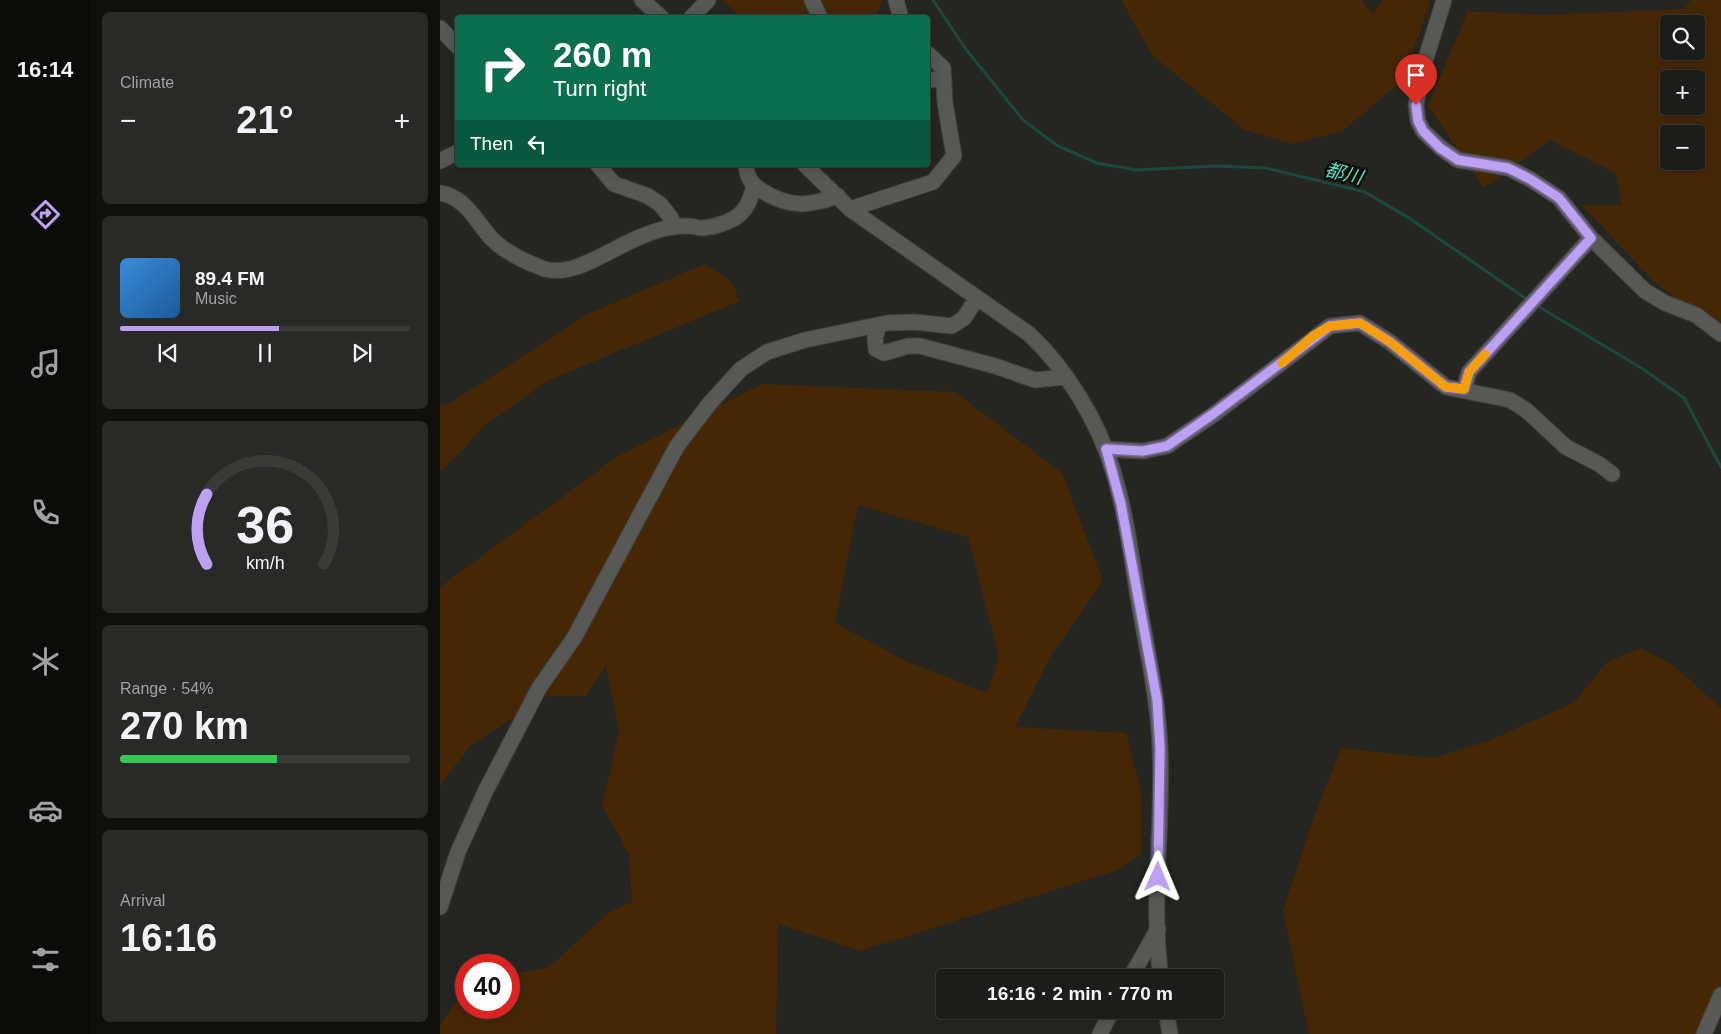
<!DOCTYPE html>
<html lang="en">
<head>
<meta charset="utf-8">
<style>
  :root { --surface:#1c1c1a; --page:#292927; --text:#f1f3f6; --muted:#a0a1a2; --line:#3a3a39; --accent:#bca0f2 }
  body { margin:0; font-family:Helvetica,"Noto Sans JP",sans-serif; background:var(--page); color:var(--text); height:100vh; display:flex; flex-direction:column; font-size:19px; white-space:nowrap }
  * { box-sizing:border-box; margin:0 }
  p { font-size:16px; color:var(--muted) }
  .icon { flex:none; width:28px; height:28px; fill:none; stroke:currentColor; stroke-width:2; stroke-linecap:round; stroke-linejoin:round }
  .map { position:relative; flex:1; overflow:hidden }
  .side { display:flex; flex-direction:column; gap:12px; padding:12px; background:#0f0f0e; width:350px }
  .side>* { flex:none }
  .banner { position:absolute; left:15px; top:15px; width:475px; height:152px; border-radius:5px; box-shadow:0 2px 12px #0003,0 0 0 1px var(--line); background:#0b6e4f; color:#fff; overflow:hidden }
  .controls { position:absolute; left:1220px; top:15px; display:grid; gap:10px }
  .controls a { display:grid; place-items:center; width:45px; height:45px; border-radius:5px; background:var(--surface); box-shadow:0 2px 12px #0003,0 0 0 1px var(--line); font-size:25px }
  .speed { position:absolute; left:15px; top:954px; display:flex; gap:10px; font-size:25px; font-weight:700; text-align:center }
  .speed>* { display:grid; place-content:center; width:65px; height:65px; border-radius:50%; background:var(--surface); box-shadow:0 2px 12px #0003,0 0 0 1px var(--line); line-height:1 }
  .speed .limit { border:8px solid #d22; background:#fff; color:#111 }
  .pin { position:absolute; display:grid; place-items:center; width:42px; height:42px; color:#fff; margin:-51px -21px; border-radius:50% 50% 50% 0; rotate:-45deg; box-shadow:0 0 5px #0007 }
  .pin .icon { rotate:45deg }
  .me { position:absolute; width:55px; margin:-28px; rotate:1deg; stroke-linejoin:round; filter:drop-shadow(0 0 4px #0008) }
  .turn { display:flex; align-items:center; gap:18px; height:105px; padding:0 15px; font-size:22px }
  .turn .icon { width:65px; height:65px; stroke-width:2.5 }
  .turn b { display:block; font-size:35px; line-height:42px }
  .then { display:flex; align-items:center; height:48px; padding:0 15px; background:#0003; gap:10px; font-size:19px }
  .big { font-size:38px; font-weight:800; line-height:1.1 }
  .side .tile { flex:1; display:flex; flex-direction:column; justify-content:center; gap:8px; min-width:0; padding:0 18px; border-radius:8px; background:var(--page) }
  .side .dial { align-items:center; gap:0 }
  .dial svg { height:130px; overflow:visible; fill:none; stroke:var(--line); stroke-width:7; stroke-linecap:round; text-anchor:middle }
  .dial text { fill:var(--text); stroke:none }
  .song { display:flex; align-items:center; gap:15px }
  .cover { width:60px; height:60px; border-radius:8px; background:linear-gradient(135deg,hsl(210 70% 55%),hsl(210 70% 35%)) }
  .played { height:5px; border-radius:2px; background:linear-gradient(90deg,var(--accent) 55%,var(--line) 55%) }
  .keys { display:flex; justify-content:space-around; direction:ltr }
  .heat { display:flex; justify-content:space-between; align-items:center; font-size:28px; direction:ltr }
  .charge { height:8px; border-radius:4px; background:linear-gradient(90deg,#34c759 54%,var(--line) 0) }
  .trip { position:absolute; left:496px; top:969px; width:288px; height:50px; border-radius:5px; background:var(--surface); box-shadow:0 2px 12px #0003,0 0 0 1px var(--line); font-weight:800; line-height:50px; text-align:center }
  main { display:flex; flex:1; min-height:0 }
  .menu { display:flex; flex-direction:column; width:90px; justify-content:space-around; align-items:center; background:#0b0b0a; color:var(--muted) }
  .menu .icon { width:35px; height:35px }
  .menu .selected { color:var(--accent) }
  .menu b { font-size:22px; color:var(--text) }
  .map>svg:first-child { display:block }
  .green { fill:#452706; fill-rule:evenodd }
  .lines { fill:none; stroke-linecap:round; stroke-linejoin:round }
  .stream { stroke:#1a493e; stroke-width:3 }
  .minor-casing { stroke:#41413e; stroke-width:17 }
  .minor { stroke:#585856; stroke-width:15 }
  .route-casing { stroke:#7a689d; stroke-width:12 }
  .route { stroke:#bca0f2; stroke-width:9 }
  .slow { stroke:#f59e0b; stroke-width:9 }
  .labels { text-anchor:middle; stroke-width:5; stroke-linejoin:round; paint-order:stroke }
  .water-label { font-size:19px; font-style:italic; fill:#5eddbf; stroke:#0e0e0d }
</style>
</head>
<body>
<main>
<nav class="menu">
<b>16:14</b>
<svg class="icon selected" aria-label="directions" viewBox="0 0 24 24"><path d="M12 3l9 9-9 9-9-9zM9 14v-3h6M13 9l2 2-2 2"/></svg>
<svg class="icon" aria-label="music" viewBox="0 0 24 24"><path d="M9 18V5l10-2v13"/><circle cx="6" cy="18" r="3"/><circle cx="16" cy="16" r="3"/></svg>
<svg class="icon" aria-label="phone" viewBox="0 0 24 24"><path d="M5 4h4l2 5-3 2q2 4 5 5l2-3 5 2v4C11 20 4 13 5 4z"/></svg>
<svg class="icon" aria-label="climate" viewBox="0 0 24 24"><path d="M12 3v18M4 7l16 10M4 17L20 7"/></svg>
<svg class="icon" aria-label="car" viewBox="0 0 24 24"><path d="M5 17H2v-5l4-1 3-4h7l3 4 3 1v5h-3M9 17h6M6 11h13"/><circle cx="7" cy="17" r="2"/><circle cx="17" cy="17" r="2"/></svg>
<svg class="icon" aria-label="filters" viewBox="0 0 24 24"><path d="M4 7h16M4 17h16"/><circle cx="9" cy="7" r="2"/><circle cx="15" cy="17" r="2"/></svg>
</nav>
<section class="side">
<div class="tile"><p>Climate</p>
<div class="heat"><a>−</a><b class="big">21°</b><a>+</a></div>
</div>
<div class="tile">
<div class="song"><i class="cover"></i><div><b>89.4 FM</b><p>Music</p></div></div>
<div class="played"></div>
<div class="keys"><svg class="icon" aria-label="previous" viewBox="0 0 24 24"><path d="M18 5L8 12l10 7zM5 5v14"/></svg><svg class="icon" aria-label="pause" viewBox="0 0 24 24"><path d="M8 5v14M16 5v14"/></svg><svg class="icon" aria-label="next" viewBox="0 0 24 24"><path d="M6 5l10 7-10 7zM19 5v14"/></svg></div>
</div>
<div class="tile dial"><svg viewBox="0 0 100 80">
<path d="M14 69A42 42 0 1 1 86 69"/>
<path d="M14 69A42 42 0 0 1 14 26" stroke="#bca0f2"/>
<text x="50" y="56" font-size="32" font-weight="700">36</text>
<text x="50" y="72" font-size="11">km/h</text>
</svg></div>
<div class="tile"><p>Range · 54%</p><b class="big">270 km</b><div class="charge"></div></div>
<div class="tile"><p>Arrival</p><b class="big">16:16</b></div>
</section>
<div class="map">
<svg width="1281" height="1034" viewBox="0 0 1281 1034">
  <rect width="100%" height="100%" fill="#252522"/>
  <g class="green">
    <polygon points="281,0 442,0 436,18 303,17"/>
    <polygon points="681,0 922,0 933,15 942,0 989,0 990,4 962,81 902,131 852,144 805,130 713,56"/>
    <path d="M1252,0h29v332l-69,-52 -70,-75h40l-6,-32 -66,-33 -66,48 -56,-82 40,-95 77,4 138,-6zM1229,24h27v27h-27zM1229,79h27v27h-27zM1229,134h27v27h-27z"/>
    <polygon points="264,264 292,282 300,301 109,380 40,429 24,449 0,471 0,405 12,402 148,314"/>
    <path d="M322,384l193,8 107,81 41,108 -53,76 -35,70 111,6 16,62v59l-24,16 -258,81 -82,-27 -2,110h-336v-10l26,-36v20h43v-34l39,-6 62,-56 22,-10 -3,-48 -27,-48 17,-74 -13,-66 -20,30h-41l-75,50 -30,40v-199l178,-131zM418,505l110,32 31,120 -12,36 -81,-32 -71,-38z"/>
    <polygon points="1201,648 1233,665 1281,708 1281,1017 1274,1034 869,1034 843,911 873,820 901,748 994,758 1050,740 1135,702 1167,662"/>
  </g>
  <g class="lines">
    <g class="stream">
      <polyline points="493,0 525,48 583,120 618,146 657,163 696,170 776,166 826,168 925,192 969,218 1088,300"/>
      <polyline points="1096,305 1203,369 1244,398 1281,467"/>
    </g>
    <g class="minor-casing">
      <g id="minor">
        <polyline points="202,0 222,18"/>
        <polyline points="372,0 380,18"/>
        <polyline points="456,0 461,18"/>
        <polyline points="1004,0 981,74 976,105 978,121 983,131 1001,148 1018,160 1068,168 1090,179 1119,198 1151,238 1205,291 1225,303 1256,315 1281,334"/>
        <polyline points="251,18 268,0"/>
        <polyline points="0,28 18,47"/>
        <polyline points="488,80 504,79"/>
        <polyline points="0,161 18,152"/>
        <polyline points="158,165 174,184 208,196 220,204 231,218 234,227"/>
        <path d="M306,165c1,14 7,21 18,27 27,16 45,14 74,4"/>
        <path d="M365,165l45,44 179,125c37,34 70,89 84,137 14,45 19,92 27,138 8,46 18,91 20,138 4,76 -10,154 1,231"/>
        <path d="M0,193c26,4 36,29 52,46 13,13 35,24 53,30 29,9 68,-22 95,-32 15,-6 31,-12 48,-11 5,0 10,2 15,2 10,-1 23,-5 32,-10 12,-8 15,-18 19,-31"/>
        <polyline points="410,209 493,182 514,156 505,103 503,68 488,54"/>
        <polyline points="439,325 435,338 436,349 444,353 468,346 480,346 555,366 595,380 626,377"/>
        <polyline points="1024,389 1029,372 1151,238"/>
        <polyline points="666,449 703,451 727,446 773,415 890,326 920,323 950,342 1006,387 1070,400 1086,410 1126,447 1159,464 1172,474"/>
        <polyline points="0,907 18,852 46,790 99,688 134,638 237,446 270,403 301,369 327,352 365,340 447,323 474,322 512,326 524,318 537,298"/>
        <polyline points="690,978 718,929"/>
        <polyline points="726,1010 730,1034"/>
        <polyline points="660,1034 672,1010"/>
        <polyline points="1264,1034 1281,995"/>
      </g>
    </g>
    <use href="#minor" class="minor"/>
  </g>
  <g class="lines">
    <g class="route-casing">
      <polyline id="route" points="718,877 720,748 717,700 681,504 666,449 703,451 727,446 773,414 890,326 920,323 950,342 1006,387 1024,389 1029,372 1151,238 1119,198 1090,179 1068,168 1018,160 1000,148 983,131 978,121 976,105"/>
    </g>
    <use href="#route" class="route"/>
    <polyline class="slow" points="842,363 873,336 890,326 920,323 950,342 1006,387 1024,389 1029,372 1045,354"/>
  </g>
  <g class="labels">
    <g class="water-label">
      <text transform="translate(904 173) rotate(14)" y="7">都川</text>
    </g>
  </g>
</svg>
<div class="controls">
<a><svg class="icon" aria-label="search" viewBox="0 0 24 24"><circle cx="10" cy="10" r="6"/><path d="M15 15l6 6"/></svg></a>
<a>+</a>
<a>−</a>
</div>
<div class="speed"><div class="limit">40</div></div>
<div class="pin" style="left:976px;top:105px;background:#d93025"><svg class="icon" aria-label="arrive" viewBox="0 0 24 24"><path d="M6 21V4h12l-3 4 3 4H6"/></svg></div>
<svg class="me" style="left:718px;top:877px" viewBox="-20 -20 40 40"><path d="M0-17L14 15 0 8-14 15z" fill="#bca0f2" stroke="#fff" stroke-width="4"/></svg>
<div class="trip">16:16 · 2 min · 770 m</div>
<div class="banner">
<div class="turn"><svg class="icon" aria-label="right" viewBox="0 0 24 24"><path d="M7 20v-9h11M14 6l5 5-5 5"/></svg><div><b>260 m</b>Turn right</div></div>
<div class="then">Then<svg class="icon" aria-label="left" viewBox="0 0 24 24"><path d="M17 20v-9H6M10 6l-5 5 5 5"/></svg></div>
</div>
</div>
</main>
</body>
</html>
